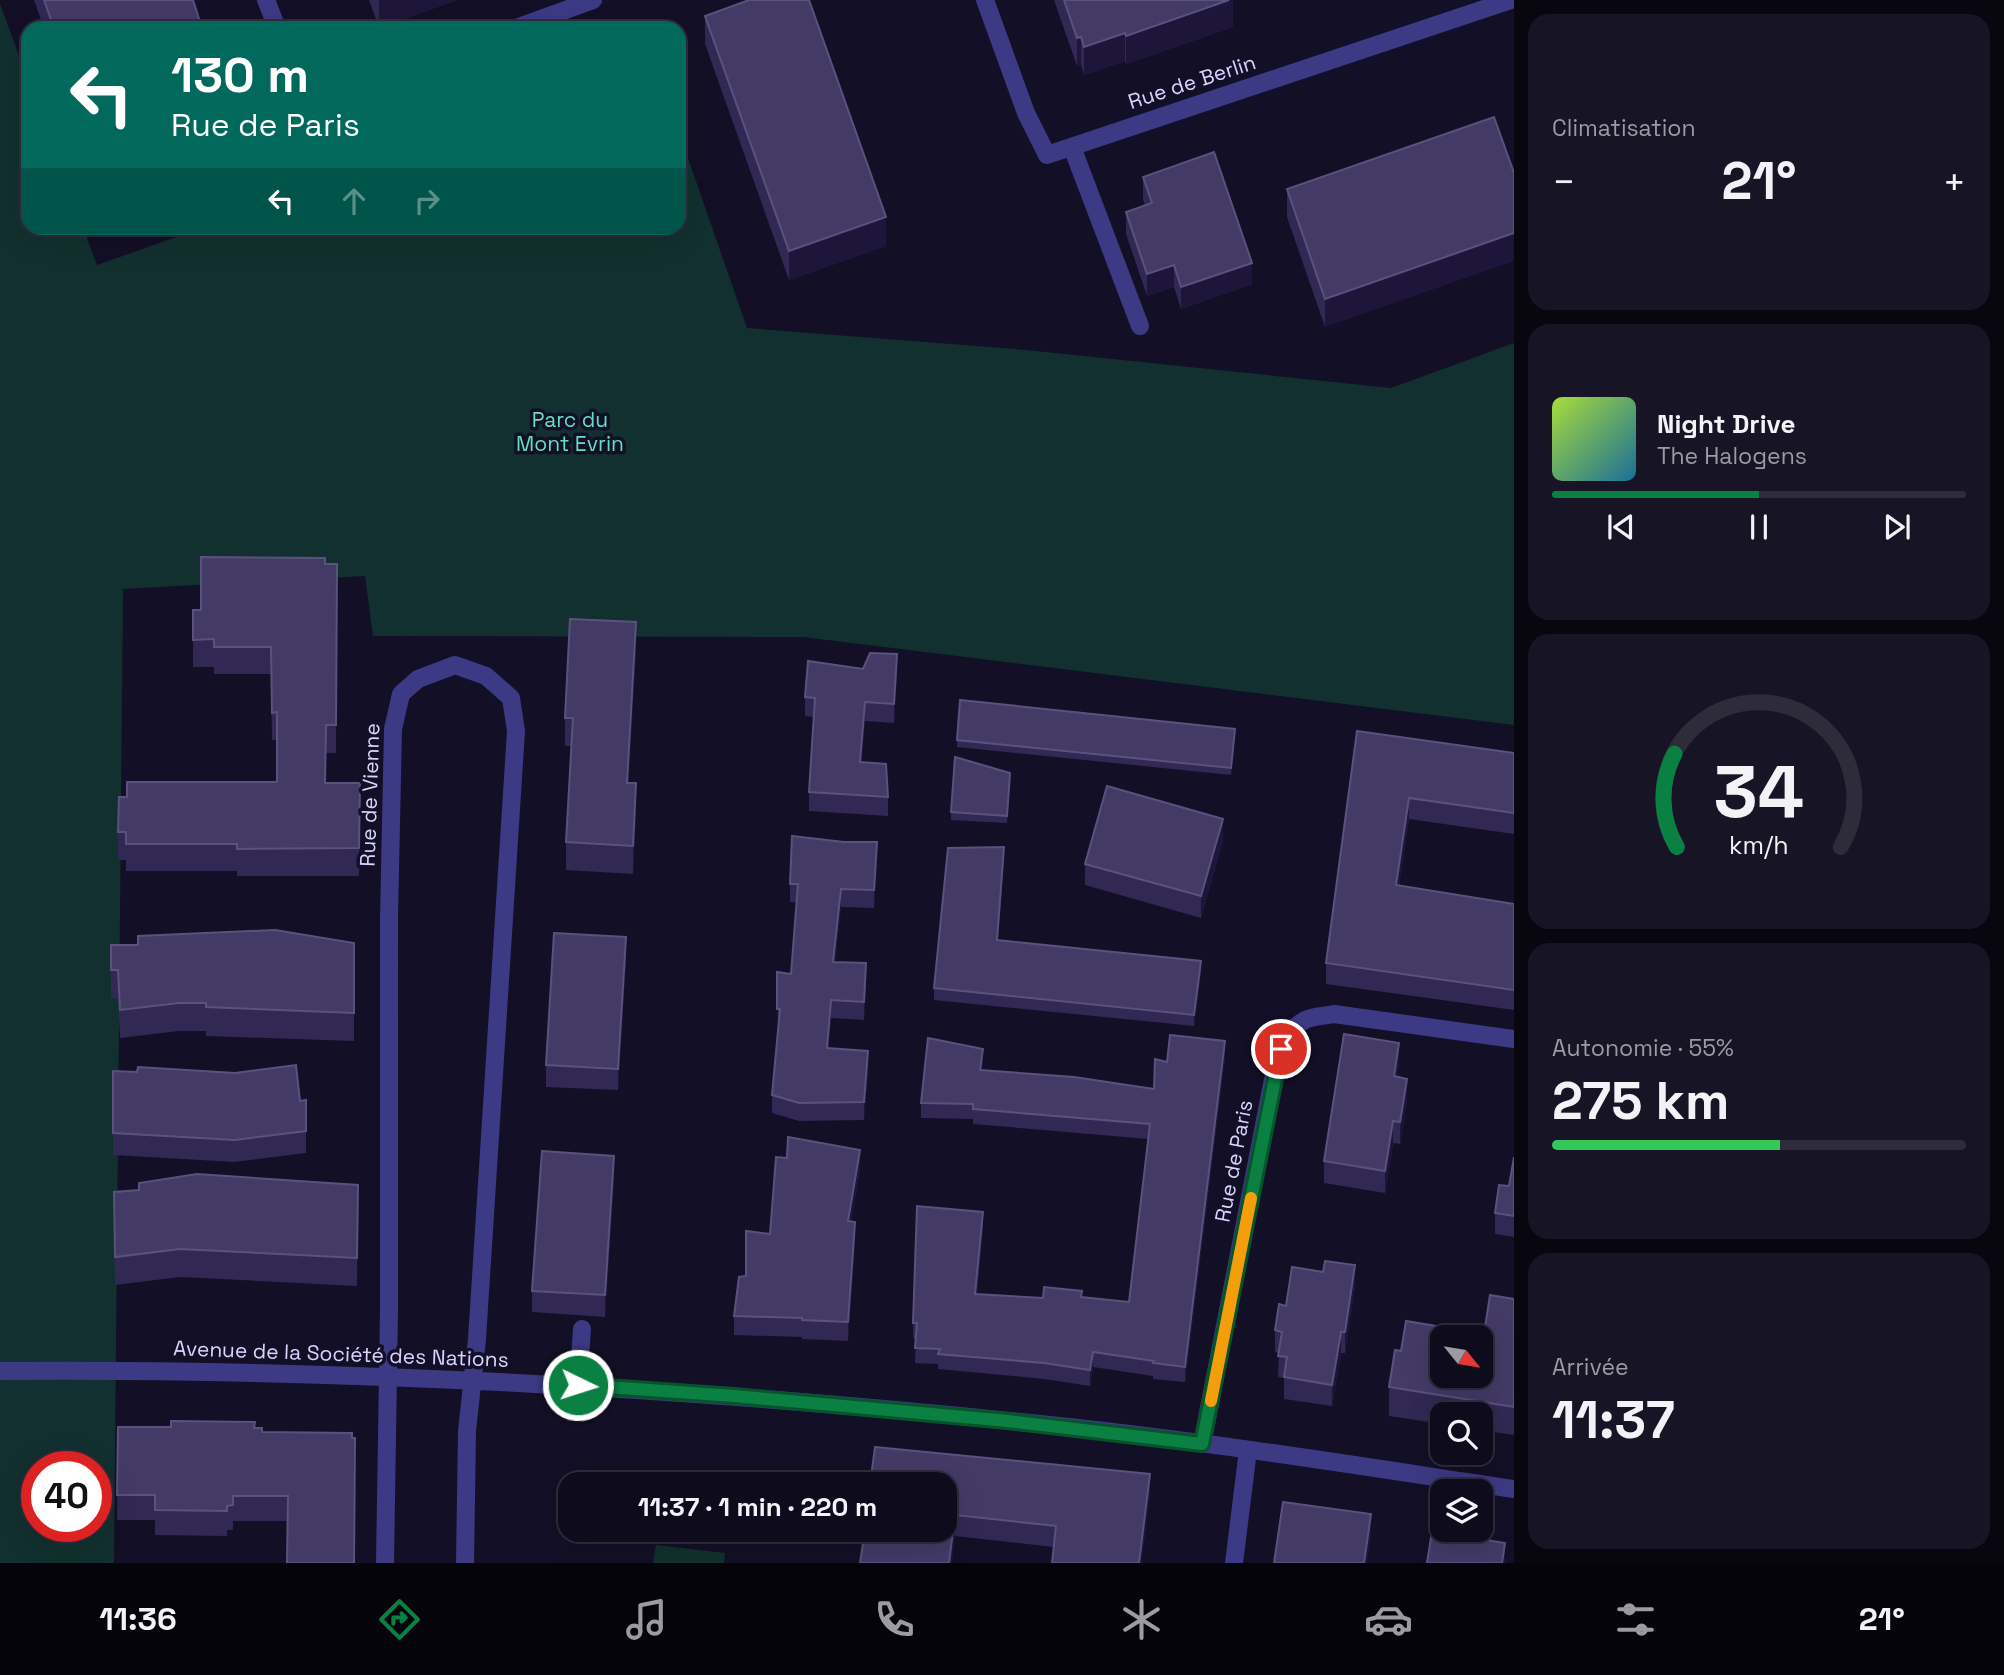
<!DOCTYPE html>
<html lang="fr">
<head>
<meta charset="utf-8">
<style>
  :root { --surface:#0e0b1c; --page:#171425; --text:#f1f3f6; --muted:#9b9ba3; --line:#2e2b3b; --accent:#0b8043 }
  body { margin:0; font-family:"Space Grotesk",sans-serif; background:var(--page); color:var(--text); height:100vh; display:flex; flex-direction:column; font-size:26px; white-space:nowrap }
  * { box-sizing:border-box; margin:0 }
  p { font-size:23px; color:var(--muted) }
  .icon { flex:none; width:38px; height:38px; fill:none; stroke:currentColor; stroke-width:2; stroke-linecap:round; stroke-linejoin:round }
  .map { position:relative; flex:1; overflow:hidden }
  .sheet { display:flex; flex-direction:column; gap:14px; padding:14px; background:#08060f; width:490px }
  .sheet>* { flex:none }
  .banner { position:absolute; left:21px; top:21px; width:665px; height:214px; border-radius:21px; box-shadow:0 7px 28px #0002,0 0 0 2px var(--line); background:#00695c; color:#fff; overflow:hidden }
  .needle { width:46px; rotate:120deg }
  .controls { position:absolute; left:1430px; top:1325px; display:grid; gap:14px }
  .controls a { display:grid; place-items:center; width:63px; height:63px; border-radius:14px; background:var(--surface); box-shadow:0 7px 28px #0002,0 0 0 2px var(--line); font-size:35px }
  .speed { position:absolute; left:21px; top:1451px; display:flex; gap:14px; font-size:35px; font-weight:700; text-align:center }
  .speed>* { display:grid; place-content:center; width:91px; height:91px; border-radius:50%; background:var(--surface); box-shadow:0 7px 28px #0002,0 0 0 2px var(--line); line-height:1 }
  .speed .limit { border:10px solid #d22; background:#fff; color:#111 }
  .pin { position:absolute; display:grid; place-items:center; width:60px; height:60px; color:#fff; margin:-30px; border:4px solid #fff; border-radius:50%; box-shadow:0 2px 7px #0007 }
  .me { position:absolute; width:77px; margin:-38px; rotate:94deg; stroke-linejoin:round; filter:drop-shadow(0 0 5px #0008) }
  .turn { display:flex; align-items:center; gap:24px; height:147px; padding:0 35px; font-size:32px }
  .turn .icon { width:91px; height:91px; stroke-width:2.5 }
  .turn b { display:block; font-size:49px; line-height:60px }
  .lanes { display:flex; align-items:center; height:66px; padding:0 35px; background:#0003; justify-content:center; gap:35px; direction:ltr }
  .lanes .off { opacity:.35 }
  .big { font-size:52px; font-weight:800; line-height:1.1 }
  .sheet .widget { flex:1; display:flex; flex-direction:column; justify-content:center; gap:10px; min-width:0; padding:0 24px; border-radius:21px; background:var(--page) }
  .sheet .dial { align-items:center; gap:0 }
  .dial svg { height:182px; overflow:visible; fill:none; stroke:var(--line); stroke-width:7; stroke-linecap:round; text-anchor:middle }
  .dial text { fill:var(--text); stroke:none }
  .song { display:flex; align-items:center; gap:21px }
  .cover { width:84px; height:84px; border-radius:10px; background:linear-gradient(135deg,hsl(80 70% 55%),hsl(200 70% 35%)) }
  .played { height:7px; border-radius:4px; background:linear-gradient(90deg,var(--accent) 50%,var(--line) 50%) }
  .keys { display:flex; justify-content:space-around; direction:ltr }
  .heat { display:flex; justify-content:space-between; align-items:center; font-size:38px; direction:ltr }
  .charge { height:10px; border-radius:5px; background:linear-gradient(90deg,#34c759 55%,var(--line) 0) }
  .trip { position:absolute; left:558px; top:1472px; width:399px; height:70px; border-radius:21px; background:var(--surface); box-shadow:0 7px 28px #0002,0 0 0 2px var(--line); font-weight:800; line-height:70px; text-align:center }
  .tabs { display:flex; height:112px; justify-content:space-around; align-items:center; background:#06040b; color:var(--muted) }
  .tabs .icon { width:49px; height:49px }
  .tabs .selected { color:var(--accent) }
  .tabs b { font-size:32px; color:var(--text) }
  main { display:flex; flex:1; min-height:0 }
  .map>svg:first-child { display:block }
  .green { fill:#12302f; fill-rule:evenodd }
  .lines { fill:none; stroke-linecap:round; stroke-linejoin:round }
  .service { stroke:#3d3a85; stroke-width:18 }
  .minor { stroke:#3d3a85; stroke-width:18 }
  .tertiary { stroke:#3d3a85; stroke-width:18 }
  .wall { fill:#312854 }
  .shaded-wall { fill:#1d163a }
  .building { fill:#433a66; stroke:#5a527e; stroke-width:2; fill-rule:evenodd }
  .route-casing { stroke:#07532c; stroke-width:18 }
  .route { stroke:#0b8043; stroke-width:12 }
  .slow { stroke:#f59e0b; stroke-width:12 }
  .labels { text-anchor:middle; stroke-width:7; stroke-linejoin:round; paint-order:stroke }
  .street-label { font-size:21px; fill:#d9d4ff; stroke:#130f26 }
  .park-label { font-size:21px; fill:#5fe0c0; stroke:#130f26 }
</style>
</head>
<body>
<main>
<div class="map">
<svg width="1514" height="1563" viewBox="0 0 1514 1563">
  <rect width="100%" height="100%" fill="#130f26"/>
  <g class="green">
    <path d="M0,4l28,76v148h55l14,37 105,-37h477v-96l68,196 279,22 365,38 123,-45v382l-711,-88 -430,-1 -8,-60 -242,13 -9,974h-114zM37,1466h59v60h-59z"/>
    <polygon points="656,1545 725,1553 724,1563 653,1563"/>
  </g>
  <g class="lines">
    <g class="service">
      <polyline points="266,0 277,28"/>
      <polyline points="516,28 593,0"/>
      <polyline points="1072,147 1140,326"/>
      <polyline points="578,1385 582,1329"/>
    </g>
    <g class="minor">
      <polyline points="985,0 1026,113 1047,155 1511,0"/>
      <path d="M1202,1444l73,-375c5,-18 12,-39 30,-49 8,-4 20,-4 29,-6l180,25"/>
      <polyline points="385,1563 389,1311 389,918 393,729 401,694 418,679 455,665 486,676 511,698 516,731 477,1339 467,1431 465,1563"/>
      <polyline points="1234,1563 1248,1450"/>
    </g>
    <path class="tertiary" d="M0,1371c344,-3 687,17 1030,52 162,16 323,42 484,66"/>
  </g>
  <g class="wall">
    <polygon points="34,0 193,0 202,28 44,28"/>
    <polygon points="369,0 457,0 379,28"/>
    <polygon points="1054,0 1233,0 1233,27 1126,64 1125,61 1084,75 1081,65 1077,66"/>
    <polygon points="705,16 886,246 789,280 705,44"/>
    <polygon points="1494,117 1325,327 1287,217 1287,189"/>
    <polygon points="1143,177 1252,284 1181,309 1174,287 1147,296 1126,234 1126,212 1145,206 1143,199"/>
    <polygon points="325,564 337,564 336,753 326,753 325,783 360,783 359,876 237,876 237,871 126,871 126,860 118,860 118,832 127,797 277,782 277,740 272,740 271,674 214,674 214,667 193,667 193,610 201,610"/>
    <polygon points="636,651 628,783 636,811 633,874 566,870 566,842 571,746 565,746 565,718"/>
    <polygon points="863,669 897,673 894,723 865,721 861,763 888,797 888,816 809,811 809,792 814,717 805,716 805,697"/>
    <polygon points="1357,731 1514,753 1514,834 1409,819 1399,886 1514,904 1514,1010 1326,984 1326,963"/>
    <polygon points="1235,736 1231,775 957,747 957,740"/>
    <polygon points="1010,780 1007,823 951,820 951,812"/>
    <polygon points="1223,841 1201,918 1085,885 1085,864"/>
    <polygon points="1004,858 998,940 1201,972 1194,1026 934,1000 934,988"/>
    <polygon points="877,860 874,908 841,907 835,962 866,981 864,1020 831,1018 828,1048 868,1069 864,1120 799,1121 772,1113 772,1095 778,1027 777,972 791,974 797,902 790,902 790,884"/>
    <polygon points="354,943 354,1041 206,1036 206,1031 179,1031 120,1038 118,998 111,998 111,945"/>
    <polygon points="626,959 618,1090 546,1087 546,1065"/>
    <polygon points="1225,1057 1185,1382 1153,1379 1153,1376 1093,1367 1090,1386 1044,1379 938,1369 938,1364 915,1363 916,1339 913,1338 913,1323 983,1227 977,1294 1043,1298 1082,1298 1129,1302 1148,1139 973,1124 973,1119 921,1118 921,1103 983,1065 982,1070 1154,1089 1167,1062"/>
    <polygon points="1399,1065 1397,1077 1407,1100 1400,1144 1393,1143 1385,1193 1324,1183 1324,1161"/>
    <polygon points="113,1071 300,1101 306,1100 306,1153 235,1162 113,1155"/>
    <polygon points="1514,1157 1514,1237 1495,1234 1495,1213 1509,1186"/>
    <polygon points="860,1169 851,1222 855,1241 848,1341 802,1339 802,1337 734,1335 734,1316 770,1234"/>
    <polygon points="614,1177 605,1317 532,1312 532,1291"/>
    <polygon points="358,1185 357,1286 180,1277 115,1285 114,1192 139,1190"/>
    <polygon points="1355,1287 1345,1353 1341,1353 1332,1406 1284,1399 1284,1378 1278,1377 1279,1353 1275,1352 1275,1330 1286,1306"/>
    <polygon points="1514,1299 1514,1435 1480,1430 1480,1414 1442,1414 1442,1424 1389,1416 1389,1387 1401,1351 1484,1334"/>
    <polygon points="118,1427 255,1428 262,1432 352,1433 288,1521 233,1521 233,1530 227,1530 227,1536 155,1535 155,1520 117,1520"/>
    <polygon points="945,1484 1150,1495 1141,1563 1052,1563 1054,1547 955,1536"/>
  </g>
  <g class="shaded-wall">
    <polygon points="379,0 457,0 379,28"/>
    <polygon points="1229,0 1233,0 1233,27 1126,64 1126,36"/>
    <polygon points="1125,33 1125,61 1084,75 1084,47"/>
    <polygon points="1081,37 1081,65 1077,66 1077,38"/>
    <polygon points="886,217 886,246 789,280 789,251"/>
    <polygon points="1514,233 1514,261 1325,327 1325,299"/>
    <polygon points="1252,263 1252,284 1181,309 1181,287"/>
    <polygon points="1174,265 1174,287 1147,296 1147,274"/>
    <polygon points="636,622 636,651 627,811 627,783"/>
    <polygon points="897,654 897,673 894,723 894,704"/>
    <polygon points="865,702 865,721 860,781 860,762"/>
    <polygon points="636,783 636,811 633,874 633,846"/>
    <polygon points="1409,798 1409,819 1396,906 1396,885"/>
    <polygon points="1223,819 1223,841 1201,918 1201,896"/>
    <polygon points="877,842 877,860 874,908 874,890"/>
    <polygon points="1004,847 1004,858 997,951 997,940"/>
    <polygon points="841,889 841,907 833,980 833,962"/>
    <polygon points="626,937 626,959 618,1090 618,1069"/>
    <polygon points="1201,961 1201,972 1194,1026 1194,1015"/>
    <polygon points="866,963 866,981 864,1020 864,1002"/>
    <polygon points="831,1000 831,1018 827,1066 827,1048"/>
    <polygon points="1225,1041 1225,1057 1185,1382 1185,1367"/>
    <polygon points="1399,1043 1399,1065 1394,1098 1394,1076"/>
    <polygon points="983,1049 983,1065 980,1085 980,1070"/>
    <polygon points="868,1051 868,1069 864,1120 864,1102"/>
    <polygon points="1407,1079 1407,1100 1400,1144 1400,1122"/>
    <polygon points="1393,1121 1393,1143 1385,1193 1385,1171"/>
    <polygon points="860,1150 860,1169 848,1240 848,1221"/>
    <polygon points="614,1156 614,1177 605,1317 605,1295"/>
    <polygon points="983,1212 983,1227 975,1309 975,1294"/>
    <polygon points="855,1222 855,1241 848,1341 848,1322"/>
    <polygon points="1355,1265 1355,1287 1345,1353 1345,1332"/>
    <polygon points="1341,1332 1341,1353 1332,1406 1332,1385"/>
    <polygon points="1093,1352 1093,1367 1090,1386 1090,1370"/>
    <polygon points="1150,1474 1150,1495 1141,1563 1139,1563"/>
    <polygon points="1371,1514 1371,1536 1367,1563 1364,1563"/>
    <polygon points="955,1515 955,1536 952,1563 949,1563"/>
    <polygon points="1505,1543 1505,1563 1502,1563"/>
  </g>
  <g class="building">
    <polygon points="44,0 193,0 202,28 54,28"/>
    <polygon points="749,0 809,0 886,217 789,251 705,16"/>
    <polygon points="1064,0 1229,0 1126,36 1125,33 1084,47 1081,37 1077,38"/>
    <polygon points="1494,117 1514,173 1514,233 1325,299 1287,189"/>
    <polygon points="1214,152 1252,263 1181,287 1174,265 1147,274 1126,212 1152,203 1143,177"/>
    <polygon points="201,557 325,558 325,564 337,564 336,725 326,725 325,783 360,783 359,848 237,849 237,844 126,844 126,832 118,832 119,797 127,797 127,782 277,782 277,712 272,713 271,647 214,647 214,639 193,640 193,610 201,610"/>
    <polygon points="570,619 636,622 627,783 636,783 633,846 566,842 573,718 565,718"/>
    <polygon points="870,653 897,654 894,704 865,702 860,762 886,764 888,797 809,792 815,698 805,697 808,661 863,669"/>
    <polygon points="960,700 1235,729 1231,768 957,740"/>
    <polygon points="1357,731 1514,753 1514,813 1409,798 1396,885 1514,904 1514,990 1326,963"/>
    <polygon points="955,757 1010,773 1007,816 951,812"/>
    <polygon points="1107,786 1223,819 1201,896 1085,864"/>
    <polygon points="792,836 844,842 877,842 874,890 841,889 833,962 866,963 864,1002 831,1000 827,1048 868,1051 864,1102 799,1103 772,1095 780,1009 777,1009 777,972 791,974 798,884 790,884"/>
    <polygon points="1004,847 997,940 1201,961 1194,1015 934,988 948,848"/>
    <polygon points="275,930 354,943 354,1013 206,1007 206,1003 179,1003 120,1010 118,970 111,970 111,945 138,945 138,936"/>
    <polygon points="554,933 626,937 618,1069 546,1065"/>
    <polygon points="1344,1034 1399,1043 1394,1076 1407,1079 1400,1122 1393,1121 1385,1171 1324,1161"/>
    <polygon points="1170,1035 1225,1041 1185,1367 1153,1363 1154,1361 1093,1352 1090,1370 1044,1363 938,1354 940,1349 915,1348 917,1323 913,1323 917,1206 983,1212 975,1294 1043,1298 1044,1287 1082,1291 1081,1297 1129,1302 1150,1124 973,1109 973,1104 921,1103 928,1038 983,1049 980,1070 1074,1077 1154,1089 1155,1059 1167,1062"/>
    <polygon points="296,1065 300,1101 306,1100 306,1131 235,1140 113,1133 113,1071 137,1072 138,1067 235,1073"/>
    <polygon points="788,1137 860,1150 848,1221 855,1222 848,1322 802,1320 802,1318 734,1316 739,1277 746,1276 746,1231 770,1234 776,1157 787,1158"/>
    <polygon points="542,1151 614,1156 605,1295 532,1291"/>
    <polygon points="1514,1157 1514,1216 1495,1213 1499,1185 1509,1186"/>
    <polygon points="197,1174 358,1185 357,1258 180,1249 115,1257 114,1192 139,1190 139,1183"/>
    <polygon points="1325,1261 1355,1265 1345,1332 1341,1332 1332,1385 1284,1377 1287,1357 1278,1356 1282,1332 1275,1330 1279,1304 1286,1306 1292,1267 1323,1272"/>
    <path d="M1490,1295l24,4v108l-125,-20 6,-37 6,1 5,-30 78,13zM1442,1337h38v39h-38z"/>
    <polygon points="171,1421 255,1422 254,1428 262,1428 262,1432 352,1433 352,1438 355,1438 354,1563 287,1563 288,1496 233,1496 233,1505 227,1506 227,1511 155,1510 155,1495 117,1495 118,1427 171,1427"/>
    <polygon points="875,1447 1150,1474 1139,1563 1052,1563 1056,1526 955,1515 949,1563 860,1563 865,1530 945,1530 945,1484 870,1484"/>
    <polygon points="1283,1502 1371,1514 1364,1563 1274,1563"/>
    <polygon points="1432,1531 1505,1543 1502,1563 1427,1563"/>
  </g>
  <g class="lines">
    <g class="route-casing">
      <polyline id="route" points="578,1385 734,1396 1008,1421 1202,1444 1281,1049"/>
    </g>
    <use href="#route" class="route"/>
    <polyline class="slow" points="1211,1401 1251,1198"/>
  </g>
  <g class="labels">
    <g class="street-label">
      <text transform="translate(1192 82) rotate(-18)" y="7">Rue de Berlin</text>
      <text transform="translate(370 795) rotate(-88)" y="7">Rue de Vienne</text>
      <text transform="translate(1234 1161) rotate(-79)" y="7">Rue de Paris</text>
      <text transform="translate(341 1354) rotate(2)" y="7">Avenue de la Société des Nations</text>
    </g>
    <g class="park-label">
      <text x="570" y="427">Parc du<tspan x="570" dy="24">Mont Evrin</tspan></text>
    </g>
  </g>
</svg>
<div class="controls">
<a><svg class="needle" viewBox="-14 -14 28 28"><path d="M0-13l5 13h-10z" fill="#e53935"/><path d="M0 13l5-13h-10z" fill="#9b9ba3"/></svg></a>
<a><svg class="icon" aria-label="search" viewBox="0 0 24 24"><circle cx="10" cy="10" r="6"/><path d="M15 15l6 6"/></svg></a>
<a><svg class="icon" aria-label="layers" viewBox="0 0 24 24"><path d="M12 4l9 5-9 5-9-5zM3 14l9 5 9-5"/></svg></a>
</div>
<div class="speed"><div class="limit">40</div></div>
<div class="pin" style="left:1281px;top:1049px;background:#d93025"><svg class="icon" aria-label="arrive" viewBox="0 0 24 24"><path d="M6 21V4h12l-3 4 3 4H6"/></svg></div>
<svg class="me" style="left:578px;top:1385px" viewBox="-20 -20 40 40"><circle r="17" fill="#0b8043" stroke="#fff" stroke-width="3"/><path d="M0-11L8 9 0 5-8 9z" fill="#fff"/></svg>
<div class="trip">11:37 · 1 min · 220 m</div>
<div class="banner">
<div class="turn"><svg class="icon" aria-label="left" viewBox="0 0 24 24"><path d="M17 20v-9H6M10 6l-5 5 5 5"/></svg><div><b>130 m</b>Rue de Paris</div></div>
<div class="lanes"><svg class="icon" aria-label="left" viewBox="0 0 24 24"><path d="M17 20v-9H6M10 6l-5 5 5 5"/></svg><svg class="icon off" aria-label="ahead" viewBox="0 0 24 24"><path d="M12 20V5M6 11l6-6 6 6"/></svg><svg class="icon off" aria-label="right" viewBox="0 0 24 24"><path d="M7 20v-9h11M14 6l5 5-5 5"/></svg></div>
</div>
</div>
<section class="sheet">
<div class="widget"><p>Climatisation</p>
<div class="heat"><a>−</a><b class="big">21°</b><a>+</a></div>
</div>
<div class="widget">
<div class="song"><i class="cover"></i><div><b>Night Drive</b><p>The Halogens</p></div></div>
<div class="played"></div>
<div class="keys"><svg class="icon" aria-label="previous" viewBox="0 0 24 24"><path d="M18 5L8 12l10 7zM5 5v14"/></svg><svg class="icon" aria-label="pause" viewBox="0 0 24 24"><path d="M8 5v14M16 5v14"/></svg><svg class="icon" aria-label="next" viewBox="0 0 24 24"><path d="M6 5l10 7-10 7zM19 5v14"/></svg></div>
</div>
<div class="widget dial"><svg viewBox="0 0 100 80">
<path d="M14 69A42 42 0 1 1 86 69"/>
<path d="M14 69A42 42 0 0 1 13 28" stroke="#0b8043"/>
<text x="50" y="56" font-size="32" font-weight="700">34</text>
<text x="50" y="72" font-size="11">km/h</text>
</svg></div>
<div class="widget"><p>Autonomie · 55%</p><b class="big">275 km</b><div class="charge"></div></div>
<div class="widget"><p>Arrivée</p><b class="big">11:37</b></div>
</section>
</main>
<nav class="tabs">
<b>11:36</b>
<svg class="icon selected" aria-label="directions" viewBox="0 0 24 24"><path d="M12 3l9 9-9 9-9-9zM9 14v-3h6M13 9l2 2-2 2"/></svg>
<svg class="icon" aria-label="music" viewBox="0 0 24 24"><path d="M9 18V5l10-2v13"/><circle cx="6" cy="18" r="3"/><circle cx="16" cy="16" r="3"/></svg>
<svg class="icon" aria-label="phone" viewBox="0 0 24 24"><path d="M5 4h4l2 5-3 2q2 4 5 5l2-3 5 2v4C11 20 4 13 5 4z"/></svg>
<svg class="icon" aria-label="climate" viewBox="0 0 24 24"><path d="M12 3v18M4 7l16 10M4 17L20 7"/></svg>
<svg class="icon" aria-label="car" viewBox="0 0 24 24"><path d="M5 17H2v-5l4-1 3-4h7l3 4 3 1v5h-3M9 17h6M6 11h13"/><circle cx="7" cy="17" r="2"/><circle cx="17" cy="17" r="2"/></svg>
<svg class="icon" aria-label="filters" viewBox="0 0 24 24"><path d="M4 7h16M4 17h16"/><circle cx="9" cy="7" r="2"/><circle cx="15" cy="17" r="2"/></svg>
<b>21°</b>
</nav>
</body>
</html>
